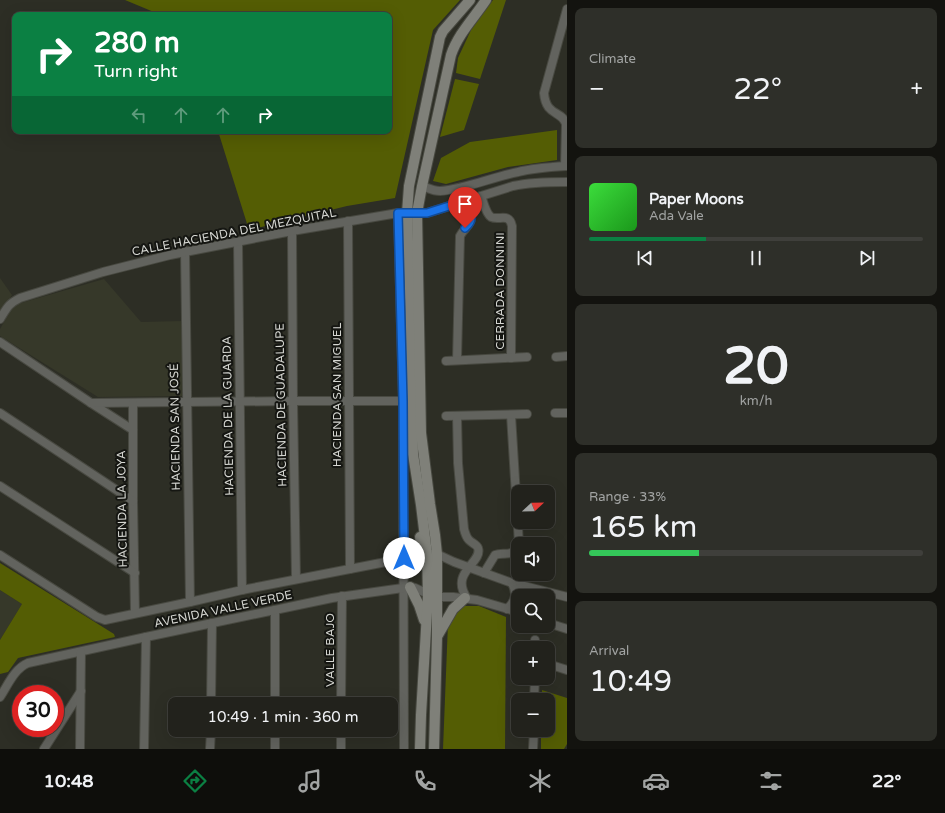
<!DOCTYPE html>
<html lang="en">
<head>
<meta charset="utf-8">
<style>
  :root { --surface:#22221c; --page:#2e2f29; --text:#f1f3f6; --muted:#a2a4a3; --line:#3f3f3b; --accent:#0b8043 }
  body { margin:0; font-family:"Varela Round",sans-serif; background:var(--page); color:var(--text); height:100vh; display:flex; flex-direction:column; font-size:15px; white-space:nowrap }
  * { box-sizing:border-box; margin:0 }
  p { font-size:13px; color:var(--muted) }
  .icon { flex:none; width:22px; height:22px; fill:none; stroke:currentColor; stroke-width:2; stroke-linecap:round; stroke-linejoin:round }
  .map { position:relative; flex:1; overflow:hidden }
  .panel { display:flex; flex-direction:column; gap:8px; padding:8px; background:#13130f; width:378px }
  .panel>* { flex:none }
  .guide { position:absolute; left:12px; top:12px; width:380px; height:122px; border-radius:8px; box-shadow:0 4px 16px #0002,0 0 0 1px var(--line); background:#0b8043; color:#fff; overflow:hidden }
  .needle { width:26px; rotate:68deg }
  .controls { position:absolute; left:511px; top:485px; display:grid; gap:8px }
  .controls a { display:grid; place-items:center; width:44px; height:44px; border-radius:8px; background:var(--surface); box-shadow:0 4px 16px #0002,0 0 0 1px var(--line); font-size:20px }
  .speed { position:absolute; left:12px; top:685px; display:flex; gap:8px; font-size:20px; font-weight:700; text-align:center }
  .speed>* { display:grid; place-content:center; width:52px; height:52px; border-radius:50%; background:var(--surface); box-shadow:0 4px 16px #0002,0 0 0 1px var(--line); line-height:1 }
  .speed .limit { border:6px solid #d22; background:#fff; color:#111 }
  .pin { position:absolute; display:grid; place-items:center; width:34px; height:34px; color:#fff; margin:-41px -17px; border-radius:50% 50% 50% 0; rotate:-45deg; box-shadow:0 0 4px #0007 }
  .pin .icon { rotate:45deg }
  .me { position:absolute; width:44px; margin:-22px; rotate:0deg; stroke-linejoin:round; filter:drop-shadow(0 0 3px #0008) }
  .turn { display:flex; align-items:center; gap:14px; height:84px; padding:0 16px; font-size:18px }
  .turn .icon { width:52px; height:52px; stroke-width:2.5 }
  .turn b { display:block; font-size:28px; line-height:34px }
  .lanes { display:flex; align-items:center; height:38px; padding:0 16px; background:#0003; justify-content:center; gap:20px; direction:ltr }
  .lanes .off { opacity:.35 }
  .big { font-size:30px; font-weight:600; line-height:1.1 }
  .panel .widget { flex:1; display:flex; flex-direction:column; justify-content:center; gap:6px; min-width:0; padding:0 14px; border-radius:8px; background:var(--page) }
  .panel .dial { align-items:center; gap:0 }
  .dial b { font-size:52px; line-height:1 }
  .song { display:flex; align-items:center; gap:12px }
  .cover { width:48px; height:48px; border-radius:6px; background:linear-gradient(135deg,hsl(120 70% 55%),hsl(120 70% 35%)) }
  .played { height:4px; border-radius:2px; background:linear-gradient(90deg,var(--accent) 35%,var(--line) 35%) }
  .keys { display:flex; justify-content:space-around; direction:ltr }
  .heat { display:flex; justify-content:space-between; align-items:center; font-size:22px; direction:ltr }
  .charge { height:6px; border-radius:3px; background:linear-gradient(90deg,#34c759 33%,var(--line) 0) }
  .trip { position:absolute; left:168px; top:697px; width:230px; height:40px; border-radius:8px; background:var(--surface); box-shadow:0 4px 16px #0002,0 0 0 1px var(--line); font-weight:600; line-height:40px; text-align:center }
  .tabs { display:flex; height:64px; justify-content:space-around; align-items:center; background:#0e0e0b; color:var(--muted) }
  .tabs .icon { width:28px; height:28px }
  .tabs .on { color:var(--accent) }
  .tabs b { font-size:18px; color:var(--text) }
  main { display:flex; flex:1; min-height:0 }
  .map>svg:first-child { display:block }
  .built { fill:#363829 }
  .green { fill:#545d04 }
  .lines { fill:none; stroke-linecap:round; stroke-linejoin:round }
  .street-casing { stroke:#484941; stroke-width:10 }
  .secondary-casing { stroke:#484941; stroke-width:12 }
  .street { stroke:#62635e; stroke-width:8 }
  .secondary { stroke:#7f8079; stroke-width:10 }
  .route-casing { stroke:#114b97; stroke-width:10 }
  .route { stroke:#1a73e8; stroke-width:7 }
  .labels { text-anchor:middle; stroke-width:4; stroke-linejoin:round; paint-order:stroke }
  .street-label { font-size:12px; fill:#d6d7d2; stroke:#151612 }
</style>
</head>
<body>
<main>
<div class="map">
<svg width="567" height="749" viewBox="0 0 567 749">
  <rect width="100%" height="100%" fill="#2d2e25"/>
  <g class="built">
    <polygon points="0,278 12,295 0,314"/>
    <polygon points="104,279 141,322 182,321 184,396 98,397 0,336 0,329 14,305"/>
    <polygon points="0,590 22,604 0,640"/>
  </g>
  <g class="green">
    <polygon points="125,0 460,0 433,30 395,198 347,206 249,230 218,131 389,131 389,15 161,15"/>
    <polygon points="493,0 506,0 480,79 456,73 458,58 471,30"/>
    <polygon points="455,79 479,84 464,130 440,137"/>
    <polygon points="557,130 557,160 508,167 446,184 433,181 441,158 470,142"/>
    <polygon points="0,563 114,634 115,637 18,658 8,672 0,674 0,640 22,604 0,590"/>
    <polygon points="458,606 479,606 506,617 505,749 443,749 448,623"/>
    <polygon points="542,690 567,698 567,744 564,749 541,749 541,730 548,730 548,700 542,700"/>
  </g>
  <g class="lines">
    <g class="street-casing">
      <g id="street">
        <path d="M565,166l1,-42c-4,-14 -20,-7 -22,-31l23,-84"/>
        <path d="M422,186c6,2 11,5 18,5 26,-2 52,-14 78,-19 16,-4 33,-5 49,-6"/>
        <path d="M481,196c2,5 5,18 10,21 8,4 18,-5 21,9l-1,132"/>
        <polyline points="398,213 403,401 404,749"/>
        <polyline points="348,221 350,569"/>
        <polyline points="292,231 293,401 296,579"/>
        <polyline points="238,242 242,590"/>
        <polyline points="185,251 190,602"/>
        <path d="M0,319c7,-11 8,-15 20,-21l83,-26 67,-17 122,-24 106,-18h29l86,-27c18,-4 36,-4 54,-4"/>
        <polyline points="0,342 91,403 133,430"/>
        <polyline points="556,357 567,356"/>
        <path d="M457,360l3,-124c3,-6 8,-9 10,-14 3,-5 -8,-28 -10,-34"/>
        <polyline points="446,361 527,357"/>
        <polyline points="91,403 293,401 403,401"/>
        <polyline points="133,403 133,501 135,613"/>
        <polyline points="0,413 133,501"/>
        <polyline points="555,413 567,413"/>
        <polyline points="511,415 519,544"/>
        <polyline points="446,416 527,414"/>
        <path d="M457,416l1,47 6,66c1,4 2,8 5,11 3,3 8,5 9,8 5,15 -29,24 -11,50"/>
        <polyline points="0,486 135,573"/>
        <polyline points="0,555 97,617 105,620 190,602 242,590 427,554 437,554 454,562 512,583 567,597"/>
        <path d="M484,573l11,-18c7,-3 12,1 22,-4l1,-3"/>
        <path d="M507,609c9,-8 10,-16 5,-26"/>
        <polyline points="275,610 275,704"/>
        <polyline points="548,623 567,629"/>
        <polyline points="535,640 535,648"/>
        <polyline points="548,664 567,670"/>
        <path d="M0,697c8,-12 14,-28 28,-34l118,-26 186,-39 78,-11 5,1 20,9h18l24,3 41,12"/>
        <polyline points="534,700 535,678"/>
        <polyline points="211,704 212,623"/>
        <polyline points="341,704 342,596"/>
        <polyline points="275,730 275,749"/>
        <polyline points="44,749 81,691"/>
        <polyline points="80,749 81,652"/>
        <polyline points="144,749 146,637"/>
        <polyline points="210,749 211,730"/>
        <polyline points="341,749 341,730"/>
        <polyline points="533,749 534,730"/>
      </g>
    </g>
    <g class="secondary-casing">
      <g id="secondary">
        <path d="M411,557c8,-7 11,-9 9,-20"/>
        <polyline points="410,587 419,605 424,620"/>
        <polyline points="438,635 453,609 465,598"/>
        <polyline points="420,749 421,715 428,595 427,554 421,505 413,454 410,298 407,213 409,186 440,37 443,31 470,0"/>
        <path d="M434,749l3,-112v-83l-2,-19 -5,-31 -9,-71 -4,-220 5,-27 29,-131c7,-21 23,-37 35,-55"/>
      </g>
    </g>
    <use href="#street" class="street"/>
    <use href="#secondary" class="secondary"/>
  </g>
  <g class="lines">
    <g class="route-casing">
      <path id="route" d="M404,558l-1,-157 -5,-188h29l38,-12c5,13 11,17 0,27"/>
    </g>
    <use href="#route" class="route"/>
  </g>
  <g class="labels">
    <g class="street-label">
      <text transform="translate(234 232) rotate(-11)" y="4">CALLE HACIENDA DEL MEZQUITAL</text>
      <text transform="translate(500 291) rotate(-90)" y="4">CERRADA DONNINI</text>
      <text transform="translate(337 395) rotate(-90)" y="4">HACIENDA SAN MIGUEL</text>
      <text transform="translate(281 405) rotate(-91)" y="4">HACIENDA DE GUADALUPE</text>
      <text transform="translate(228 416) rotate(-91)" y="4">HACIENDA DE LA GUARDA</text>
      <text transform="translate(175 427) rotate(-91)" y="4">HACIENDA SAN JOSÉ</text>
      <text transform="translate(122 509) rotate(-91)" y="4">HACIENDA LA JOYA</text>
      <text transform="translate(223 609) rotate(-12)" y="4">AVENIDA VALLE VERDE</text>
      <text transform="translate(330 650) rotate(-90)" y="4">VALLE BAJO</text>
    </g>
  </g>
</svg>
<div class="controls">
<a><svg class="needle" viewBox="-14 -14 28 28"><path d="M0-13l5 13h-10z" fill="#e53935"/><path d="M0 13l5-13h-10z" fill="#a2a4a3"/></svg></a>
<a><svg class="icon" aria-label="sound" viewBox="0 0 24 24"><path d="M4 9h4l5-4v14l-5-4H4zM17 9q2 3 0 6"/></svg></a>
<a><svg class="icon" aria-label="search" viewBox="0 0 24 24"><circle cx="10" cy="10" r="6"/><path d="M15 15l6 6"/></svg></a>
<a>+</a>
<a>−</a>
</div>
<div class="speed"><div class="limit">30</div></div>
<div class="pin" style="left:465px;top:228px;background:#d93025"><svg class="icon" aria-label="arrive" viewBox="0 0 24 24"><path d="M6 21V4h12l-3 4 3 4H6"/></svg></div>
<svg class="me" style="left:404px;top:558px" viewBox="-20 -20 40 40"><circle r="19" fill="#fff"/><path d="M0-13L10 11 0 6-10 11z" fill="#1a73e8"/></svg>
<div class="trip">10:49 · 1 min · 360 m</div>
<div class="guide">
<div class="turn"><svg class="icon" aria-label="right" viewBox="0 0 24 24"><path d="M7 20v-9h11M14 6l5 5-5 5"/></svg><div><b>280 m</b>Turn right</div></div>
<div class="lanes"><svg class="icon off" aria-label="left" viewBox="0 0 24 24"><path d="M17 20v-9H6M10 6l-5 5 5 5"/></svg><svg class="icon off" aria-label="ahead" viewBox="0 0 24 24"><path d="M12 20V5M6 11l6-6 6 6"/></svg><svg class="icon off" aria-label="ahead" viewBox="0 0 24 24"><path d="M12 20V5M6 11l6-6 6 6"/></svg><svg class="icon" aria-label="right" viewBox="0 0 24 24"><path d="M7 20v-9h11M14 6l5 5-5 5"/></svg></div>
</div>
</div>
<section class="panel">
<div class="widget"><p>Climate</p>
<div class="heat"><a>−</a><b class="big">22°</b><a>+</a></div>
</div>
<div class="widget">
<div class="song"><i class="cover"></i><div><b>Paper Moons</b><p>Ada Vale</p></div></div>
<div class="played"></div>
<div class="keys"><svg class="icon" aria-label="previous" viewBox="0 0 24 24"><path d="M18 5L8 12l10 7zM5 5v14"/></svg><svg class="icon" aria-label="pause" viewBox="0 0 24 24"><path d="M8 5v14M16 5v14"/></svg><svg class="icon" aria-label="next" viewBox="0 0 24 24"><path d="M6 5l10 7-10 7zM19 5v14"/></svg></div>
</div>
<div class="widget dial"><b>20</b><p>km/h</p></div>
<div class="widget"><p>Range · 33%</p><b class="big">165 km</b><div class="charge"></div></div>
<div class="widget"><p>Arrival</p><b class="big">10:49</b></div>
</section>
</main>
<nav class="tabs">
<b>10:48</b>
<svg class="icon on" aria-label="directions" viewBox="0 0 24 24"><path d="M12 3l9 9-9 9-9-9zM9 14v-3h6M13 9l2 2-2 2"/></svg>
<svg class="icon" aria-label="music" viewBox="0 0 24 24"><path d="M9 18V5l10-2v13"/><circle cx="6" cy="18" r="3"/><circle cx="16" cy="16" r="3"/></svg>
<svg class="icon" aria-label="phone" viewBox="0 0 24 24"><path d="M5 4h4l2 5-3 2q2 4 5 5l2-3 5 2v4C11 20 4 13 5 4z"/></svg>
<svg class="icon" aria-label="climate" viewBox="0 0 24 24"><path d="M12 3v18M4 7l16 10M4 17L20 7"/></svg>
<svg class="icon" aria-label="car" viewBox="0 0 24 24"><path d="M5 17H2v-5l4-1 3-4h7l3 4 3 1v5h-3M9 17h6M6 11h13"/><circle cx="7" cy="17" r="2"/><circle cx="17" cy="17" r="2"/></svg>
<svg class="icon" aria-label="filters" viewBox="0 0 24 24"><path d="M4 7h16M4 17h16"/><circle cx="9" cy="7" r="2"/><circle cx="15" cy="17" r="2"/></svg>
<b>22°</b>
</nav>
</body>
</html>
